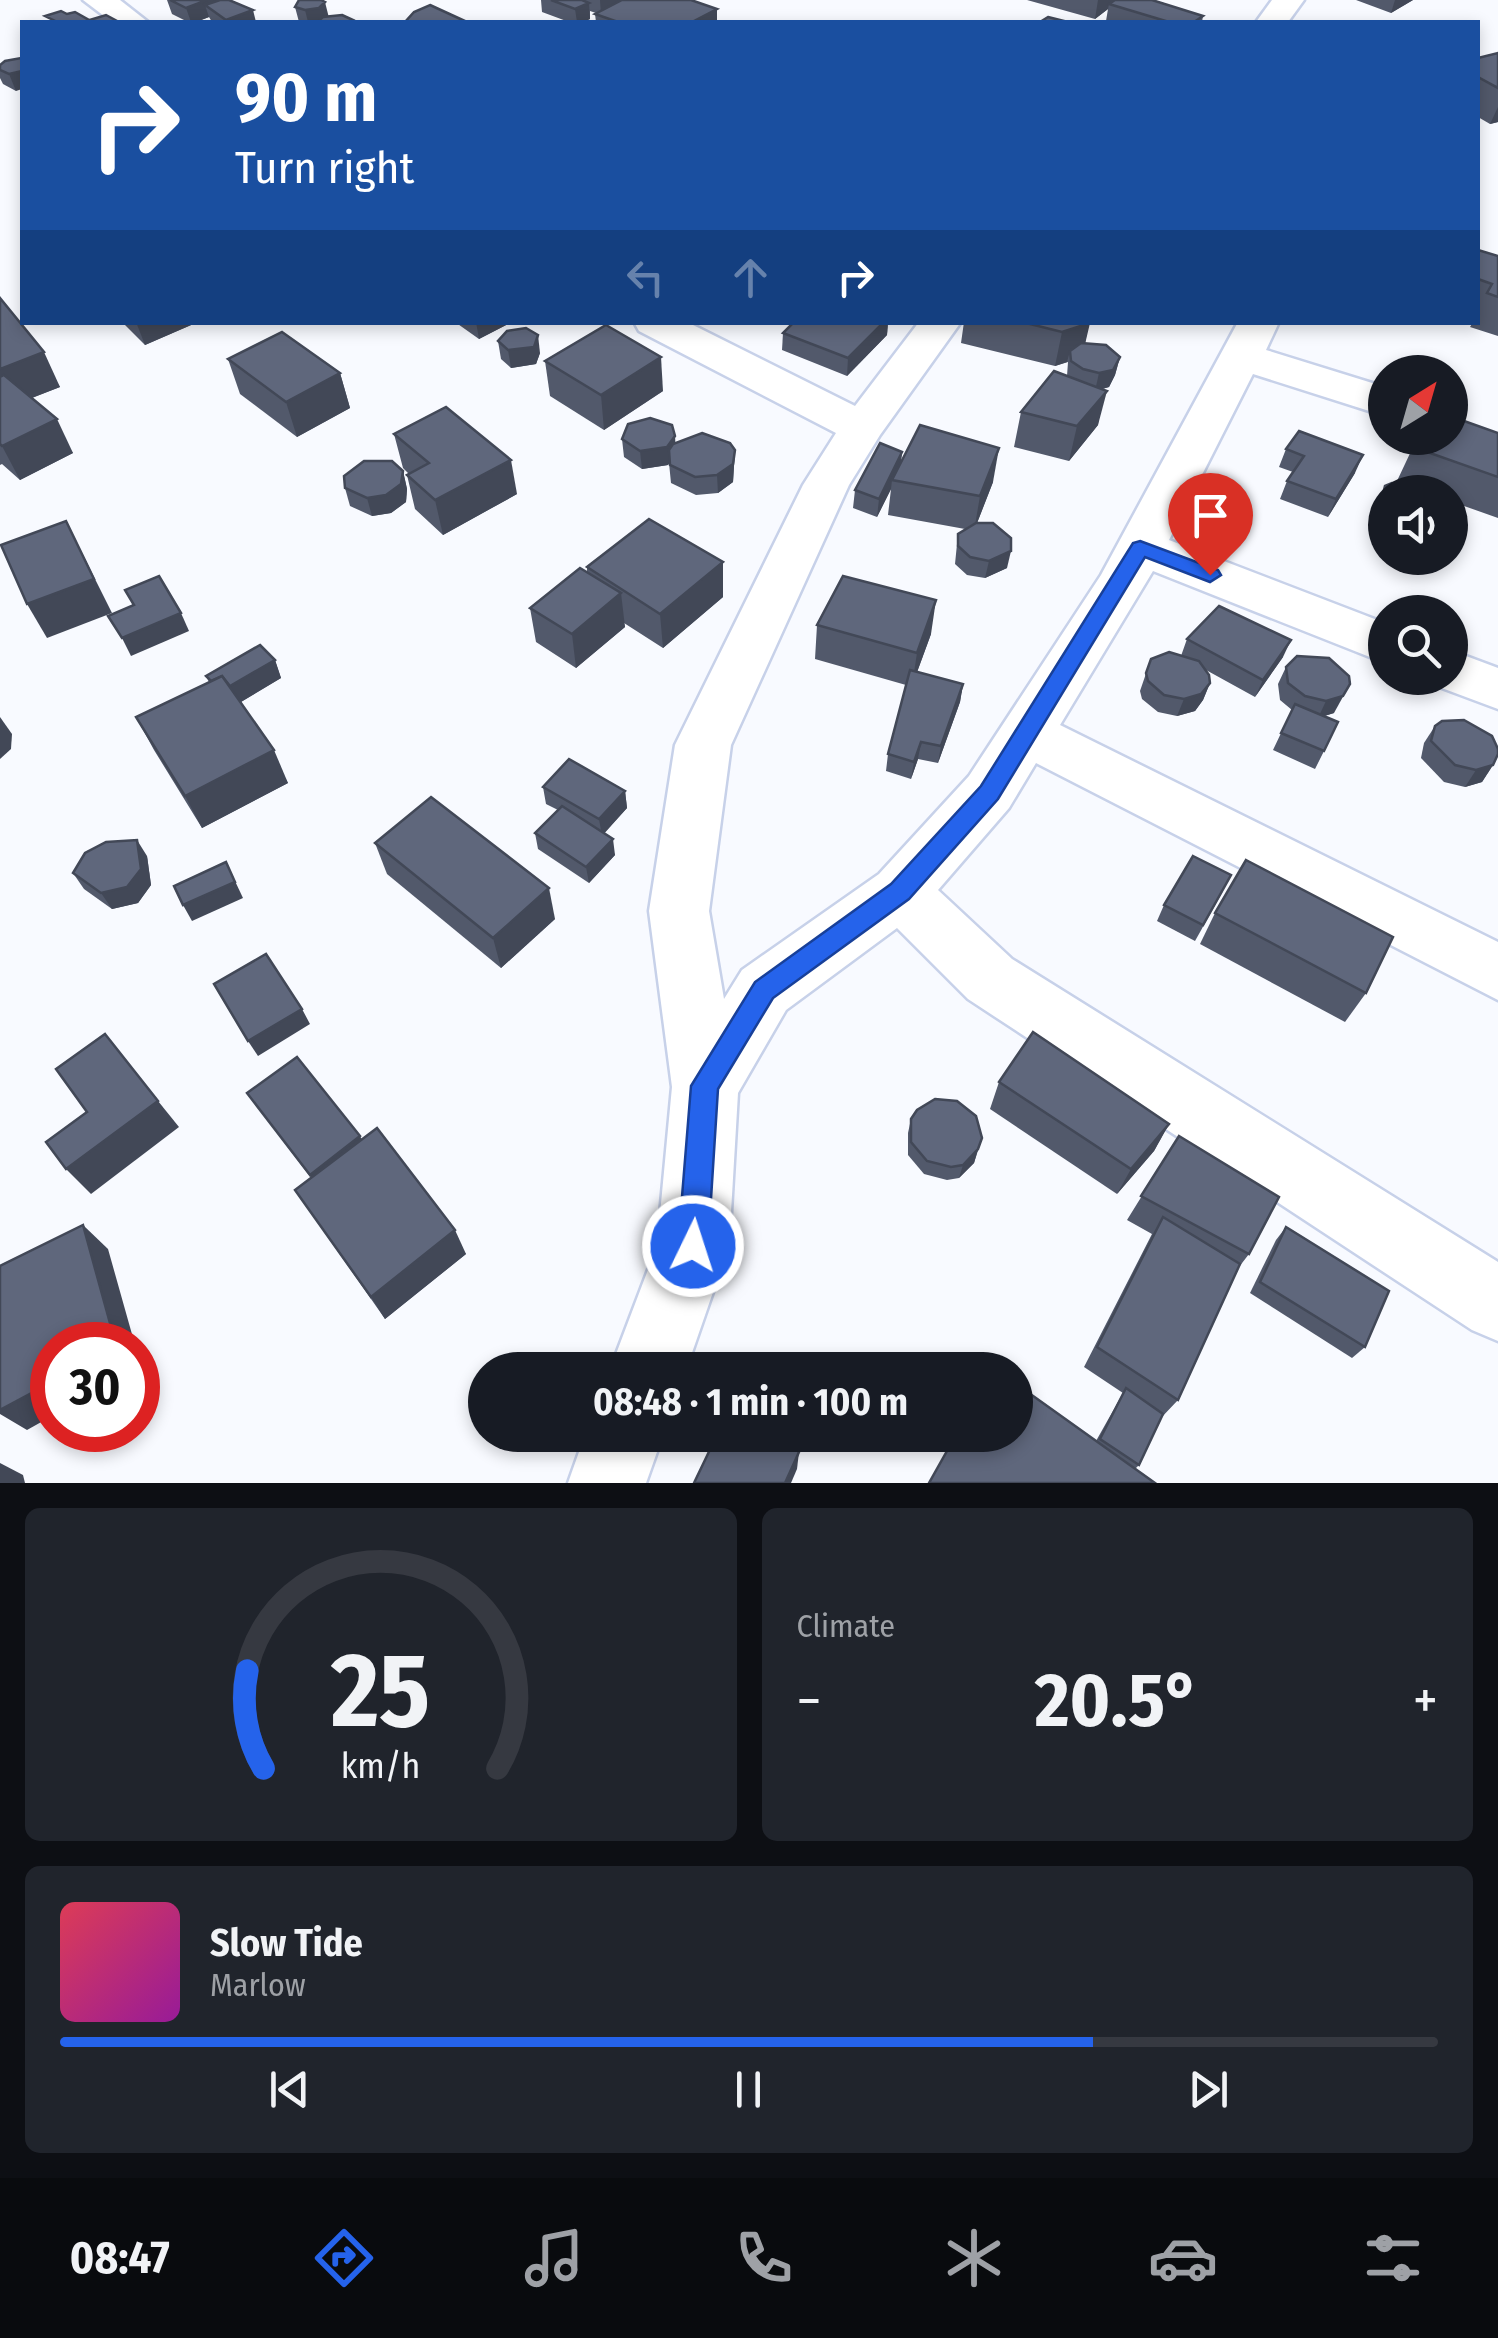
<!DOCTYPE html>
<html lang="en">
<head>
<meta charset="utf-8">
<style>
  :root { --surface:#171b24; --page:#20242c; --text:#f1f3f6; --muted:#9ea1a6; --line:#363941; --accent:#2563eb }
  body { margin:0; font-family:"Fira Sans Condensed",sans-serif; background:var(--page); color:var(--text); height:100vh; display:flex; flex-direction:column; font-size:38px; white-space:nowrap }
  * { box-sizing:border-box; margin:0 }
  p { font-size:32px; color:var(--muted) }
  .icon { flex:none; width:55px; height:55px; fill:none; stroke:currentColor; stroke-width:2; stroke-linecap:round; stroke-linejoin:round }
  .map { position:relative; height:1483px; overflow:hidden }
  .panel { display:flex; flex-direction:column; gap:25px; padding:25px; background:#0d0f14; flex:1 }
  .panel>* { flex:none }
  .top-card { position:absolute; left:20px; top:20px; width:1460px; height:305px; border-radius:0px; box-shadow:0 5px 15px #0003; background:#1a4fa0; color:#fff; overflow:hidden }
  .needle { width:65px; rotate:37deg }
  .fabs { position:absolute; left:1368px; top:355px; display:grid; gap:20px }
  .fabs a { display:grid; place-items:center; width:100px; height:100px; border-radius:50%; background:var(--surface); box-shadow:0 5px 15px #0003; font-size:50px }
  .speed { position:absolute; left:30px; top:1322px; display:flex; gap:20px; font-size:50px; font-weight:700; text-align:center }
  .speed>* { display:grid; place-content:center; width:130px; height:130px; border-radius:50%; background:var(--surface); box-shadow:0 5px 15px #0003; line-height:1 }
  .speed .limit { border:15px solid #d22; background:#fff; color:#111 }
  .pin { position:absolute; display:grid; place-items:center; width:85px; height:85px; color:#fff; margin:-102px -42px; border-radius:50% 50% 50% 0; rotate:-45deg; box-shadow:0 0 10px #0007 }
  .pin .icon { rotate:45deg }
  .me { position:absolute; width:110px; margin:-55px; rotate:4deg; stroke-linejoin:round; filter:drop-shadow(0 0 8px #0008) }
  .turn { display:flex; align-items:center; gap:35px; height:210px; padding:0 50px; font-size:45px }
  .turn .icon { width:130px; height:130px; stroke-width:2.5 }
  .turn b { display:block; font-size:70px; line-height:85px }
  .lanes { display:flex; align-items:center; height:95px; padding:0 50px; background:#0003; justify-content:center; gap:50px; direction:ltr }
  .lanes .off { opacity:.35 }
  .big { font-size:75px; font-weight:700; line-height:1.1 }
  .panel .card { flex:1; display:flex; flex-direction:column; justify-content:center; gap:15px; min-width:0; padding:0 35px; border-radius:15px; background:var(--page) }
  .panel .dial { align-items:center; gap:0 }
  .dial svg { height:260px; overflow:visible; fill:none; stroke:var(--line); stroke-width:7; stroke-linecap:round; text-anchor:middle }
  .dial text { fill:var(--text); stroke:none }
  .song { display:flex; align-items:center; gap:30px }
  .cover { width:120px; height:120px; border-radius:15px; background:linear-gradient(135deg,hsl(350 70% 55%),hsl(300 70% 35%)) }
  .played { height:10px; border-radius:5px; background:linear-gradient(90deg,var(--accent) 75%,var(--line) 75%) }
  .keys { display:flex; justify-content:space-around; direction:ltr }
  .heat { display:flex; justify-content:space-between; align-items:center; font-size:55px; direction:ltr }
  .panel .tiles { flex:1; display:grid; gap:25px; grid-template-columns:1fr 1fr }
  .card:last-child { grid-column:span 2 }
  .trip { position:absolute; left:468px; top:1352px; width:565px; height:100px; border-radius:50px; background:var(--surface); box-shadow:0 5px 15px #0003; font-weight:700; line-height:100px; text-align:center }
  .dock { display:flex; height:160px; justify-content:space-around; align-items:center; background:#090b0e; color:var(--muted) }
  .dock .icon { width:70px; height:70px }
  .dock .on { color:var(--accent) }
  .dock b { font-size:45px; color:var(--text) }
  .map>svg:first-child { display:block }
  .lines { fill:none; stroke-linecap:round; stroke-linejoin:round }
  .street-casing { stroke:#c7d1e9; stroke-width:5 }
  .street { fill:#fff; fill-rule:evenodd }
  .wall { fill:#52596b }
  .shaded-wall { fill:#424857 }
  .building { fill:#5f677c; stroke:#424857; stroke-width:2.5 }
  .route { fill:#2563eb; stroke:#184099; stroke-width:2.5 }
</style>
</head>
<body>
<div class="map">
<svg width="1498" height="1483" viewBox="0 0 1498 1483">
  <rect width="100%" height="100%" fill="#f8faff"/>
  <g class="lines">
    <g class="street-casing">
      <g id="street">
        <polygon points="83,0 120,0 148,22 112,22"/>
        <polygon points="1272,0 1304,0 1288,22 1256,22"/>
        <polygon points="634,322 687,322 855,406 919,322 961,322 880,435 849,485 731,745 709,911 724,999 742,970 879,874 969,776 1101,575 1238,322 1279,322 1266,350 1385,387 1385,416 1253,374 1169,540 1385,623 1385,663 1153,571 1060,725 1498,942 1498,1000 1036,763 1009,808 938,890 1012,959 1498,1262 1498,1341 1472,1330 968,999 897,928 786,1010 738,1093 729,1246 686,1370 610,1370 657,1246 672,1087 649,911 675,745 803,485 836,433 639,331"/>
        <polygon points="1450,650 1498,668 1498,709 1431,684 1428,678 1450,678"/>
        <polygon points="585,1435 663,1435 646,1483 568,1483"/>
      </g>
    </g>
    <use href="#street" class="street"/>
  </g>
  <g class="wall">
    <polygon points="167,0 229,0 256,22 212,22 209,17 196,22 188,22 172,14"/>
    <polygon points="541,0 620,0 717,22 596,22 595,14 596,13 590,11 590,19 583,22 569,22 542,12"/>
    <polygon points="1027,0 1152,0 1203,16 1202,22 1112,22 1106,21 1108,9 1095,19"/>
    <polygon points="1356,0 1413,0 1391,13"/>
    <polygon points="295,7 329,16 353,20 353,22 299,22"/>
    <polygon points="1498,53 1498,122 1490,124 1478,117 1478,58"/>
    <polygon points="21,58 16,91 3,84 0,78 0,65"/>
    <polygon points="1478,250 1498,256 1498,336 1470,327 1473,322 1478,322"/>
    <polygon points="0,298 60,387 32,398 73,453 20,480 2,464 0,465"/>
    <polygon points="122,322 198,322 145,345"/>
    <polygon points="455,322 512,322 479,339"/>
    <polygon points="794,322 888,322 887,335 847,376 782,350 783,333"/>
    <polygon points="964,322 1089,322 1085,343 1120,357 1115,375 1109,387 1102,389 1098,425 1069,461 1014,447 1021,412 1067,376 1068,362 1055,366 961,343"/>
    <polygon points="498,341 540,353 536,364 511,368 501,359"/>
    <polygon points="228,359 340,373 350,408 297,437 240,394"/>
    <polygon points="545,361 663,391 604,430 550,396"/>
    <polygon points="1498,433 1498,518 1450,501 1450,492 1385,492 1385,526 1374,516 1376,504 1385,486 1402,483 1397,481 1413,447"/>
    <polygon points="394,434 517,494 443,535 415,509 407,475 409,474 403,468"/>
    <polygon points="675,436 675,443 735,450 733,482 718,493 696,495 671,483 669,463 668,465 642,469 624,457 622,439"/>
    <polygon points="1286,449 1355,473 1328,517 1280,499 1287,481 1293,472 1279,467"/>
    <polygon points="902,452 901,462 993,482 977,523 1007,568 985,578 967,575 955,564 958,534 965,529 888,515 891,489 877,517 853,508 855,490"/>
    <polygon points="403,471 407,489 406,502 391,513 372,516 350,506 345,488"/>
    <polygon points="587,567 723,597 663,648 624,623 625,627 576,668 536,642 530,608 587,572"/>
    <polygon points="817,625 931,634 917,672 963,684 960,702 938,763 918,759 911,779 886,771 888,754 906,685 815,659"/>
    <polygon points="1187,639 1283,657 1255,697 1206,670 1210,683 1203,700 1195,711 1177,716 1158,712 1142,699 1140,691 1151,659 1181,656"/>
    <polygon points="1297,656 1334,713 1324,716 1324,751 1315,769 1273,750 1292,710 1280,700 1278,684 1286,667"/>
    <polygon points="275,660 281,678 241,702 288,783 202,828 154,750 136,717 209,682 206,676"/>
    <polygon points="1435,726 1493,765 1482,782 1465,787 1444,782 1421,758 1424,743"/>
    <polygon points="543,787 625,791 627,808 604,833 615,855 589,883 538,849 535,833 558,810 546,804"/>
    <polygon points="375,843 555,919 501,968 387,874"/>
    <polygon points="147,856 151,885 138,903 112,909 84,889 73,873"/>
    <polygon points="1223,891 1195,941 1157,921 1164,905"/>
    <polygon points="1215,913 1366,993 1345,1022 1200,944"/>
    <polygon points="999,1082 1169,1124 1154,1151 1117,1194 990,1109"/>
    <polygon points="247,1093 362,1140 466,1254 385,1319 295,1190 311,1178"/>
    <polygon points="911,1119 982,1138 974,1163 959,1178 947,1180 924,1174 908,1155 908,1133"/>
    <polygon points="1179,1136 1249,1254 1239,1267 1178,1400 1160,1419 1139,1465 1135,1469 1096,1441 1123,1393 1084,1367 1152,1234 1127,1220"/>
    <polygon points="1286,1227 1365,1347 1352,1358 1250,1293 1276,1240"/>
  </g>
  <g class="shaded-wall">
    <polygon points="207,0 224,0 205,5 209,17 196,22 191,22 186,8"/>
    <polygon points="600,0 620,0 620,5 601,15"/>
    <polygon points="1098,0 1116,0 1109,4 1108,9 1095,19"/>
    <polygon points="1395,0 1413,0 1391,13"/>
    <polygon points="325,2 329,18 325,22 308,22 305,10"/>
    <polygon points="589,3 590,19 583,22 577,22 575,9"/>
    <polygon points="717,9 717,22 692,22"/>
    <polygon points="253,10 256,22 226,22 226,20"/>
    <polygon points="22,71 22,89 16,91 9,74"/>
    <polygon points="1498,107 1498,122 1490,124"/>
    <polygon points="136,322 198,322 145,345"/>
    <polygon points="476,322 512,322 479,339"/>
    <polygon points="884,322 888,322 887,335 847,376 848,358"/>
    <polygon points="1090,323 1082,357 1070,351 1067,362 1055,366 1062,332"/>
    <polygon points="538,335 540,353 536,364 511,368 508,350"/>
    <polygon points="44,352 60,387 0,410 0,369"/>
    <polygon points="661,357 663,391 604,430 601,395"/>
    <polygon points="1120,357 1115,375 1109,387 1095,391 1099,373"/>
    <polygon points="340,373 350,408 297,437 286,402"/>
    <polygon points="1107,391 1098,425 1069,461 1077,426"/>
    <polygon points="57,419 73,453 20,480 2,446"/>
    <polygon points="675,436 676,454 668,465 642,469 640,451"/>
    <polygon points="999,448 993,482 974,531 980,496"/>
    <polygon points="735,450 733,482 718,493 717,475"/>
    <polygon points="902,452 900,470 892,480 891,489 877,517 879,499"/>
    <polygon points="1363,455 1355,473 1328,517 1336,499"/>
    <polygon points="511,460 517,494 443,535 435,500"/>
    <polygon points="403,471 407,489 406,502 391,513 372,516 367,498"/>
    <polygon points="66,521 112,613 47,638 27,604"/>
    <polygon points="1011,551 1007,568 985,578 989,561"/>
    <polygon points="723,562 723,597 663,648 660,614"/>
    <polygon points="621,593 625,627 576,668 572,634"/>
    <polygon points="936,600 931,634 912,686 917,653"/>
    <polygon points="181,613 189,631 131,656 122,638"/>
    <polygon points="1291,640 1283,657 1255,697 1263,680"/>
    <polygon points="275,660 281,678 229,709 221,691"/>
    <polygon points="1210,683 1203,700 1195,711 1177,716 1184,699"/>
    <polygon points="963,684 960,702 938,763 941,746"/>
    <polygon points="1350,684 1334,713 1318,718 1326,701"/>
    <polygon points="0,717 12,734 11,749 0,759"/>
    <polygon points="921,742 918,759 911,779 914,762"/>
    <polygon points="274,750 288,783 202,828 185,796"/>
    <polygon points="1493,765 1482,782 1465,787 1476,770"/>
    <polygon points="625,791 627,808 602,836 599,819"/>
    <polygon points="613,839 615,855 589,883 586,867"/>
    <polygon points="137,840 147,856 151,885 138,903 112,909 101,893"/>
    <polygon points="226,862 243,898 192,921 183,905"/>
    <polygon points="549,888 555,919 501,968 493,938"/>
    <polygon points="302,1009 310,1024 258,1056 248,1041"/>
    <polygon points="158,1101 179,1127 91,1194 66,1169"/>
    <polygon points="1169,1124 1154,1151 1117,1194 1131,1169"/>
    <polygon points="360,1136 368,1150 319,1188 310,1175"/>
    <polygon points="978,1149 974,1163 959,1178 963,1165"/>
    <polygon points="83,1225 108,1249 135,1345 116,1345"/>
    <polygon points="455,1230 466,1254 385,1319 371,1297"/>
    <polygon points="138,1354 142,1369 138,1371"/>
    <polygon points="52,1382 52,1416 27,1430 0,1414 0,1410"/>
    <polygon points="799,1452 797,1469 791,1483 785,1483"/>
    <polygon points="0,1463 23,1475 25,1483 0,1483"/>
  </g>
  <g class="building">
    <polygon points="170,0 207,0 186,8"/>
    <polygon points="220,0 229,0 253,10 226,20 205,5"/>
    <polygon points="299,0 321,0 325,2 319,8 305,10 295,7"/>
    <polygon points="551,0 582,0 589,3 575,9"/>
    <polygon points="622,0 691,0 717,9 692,22 618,22 595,14"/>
    <polygon points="1115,0 1152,0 1203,16 1194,22 1169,22 1109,4"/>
    <polygon points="430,5 467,22 405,22 414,12"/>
    <polygon points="61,11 67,14 75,12 89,20 83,22 46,22 53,20 45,16"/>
    <polygon points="106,15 119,22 83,22"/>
    <polygon points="342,15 353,20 350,22 317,22 323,17"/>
    <polygon points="1048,17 1068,22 1040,22"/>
    <polygon points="1498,53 1498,88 1478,77 1478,58"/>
    <polygon points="21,58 22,59 22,71 9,74 0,70 0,65 5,61"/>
    <polygon points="1478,250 1498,256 1498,297 1487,293 1492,284 1478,279"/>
    <polygon points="0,298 44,352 0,369"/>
    <polygon points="794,322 884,322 848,358 783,333"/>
    <polygon points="1022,322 1089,322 1090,323 1062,332"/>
    <polygon points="606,325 661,357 601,395 545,361"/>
    <polygon points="526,328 538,335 534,347 508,350 498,341 507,331"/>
    <polygon points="282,332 340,373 286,402 228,359"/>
    <polygon points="1081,343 1106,345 1120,357 1113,370 1099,373 1083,369 1071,361 1070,351"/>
    <polygon points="1054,371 1107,391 1077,426 1021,412"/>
    <polygon points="4,375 57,419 2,446 0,444 0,377"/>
    <polygon points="446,407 511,460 435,500 407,475 429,463 394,434"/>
    <polygon points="1450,416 1498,433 1498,477 1413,447 1418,438 1450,438"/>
    <polygon points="650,418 672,425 675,436 667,447 640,451 622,439 628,424"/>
    <polygon points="920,425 999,448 980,496 892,480"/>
    <polygon points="1299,431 1363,455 1336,499 1287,481 1304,456 1286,449"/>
    <polygon points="702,433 730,443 735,450 733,464 717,475 695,477 670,465 669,450 673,444"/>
    <polygon points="880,443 902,452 879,499 855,490"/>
    <polygon points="364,461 392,461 403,471 401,484 386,495 367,498 345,488 344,476"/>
    <polygon points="1392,483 1420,484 1430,492 1385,492 1385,501 1382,498 1385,486"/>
    <polygon points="649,519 723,562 660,614 587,567"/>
    <polygon points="66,521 94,579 27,604 1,545"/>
    <polygon points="976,523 993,523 1011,538 1011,551 989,561 970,557 958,546 958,534"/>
    <polygon points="580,568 621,593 572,634 530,608"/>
    <polygon points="159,576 181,613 122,638 108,616 134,605 125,590"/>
    <polygon points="843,576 936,600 917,653 817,625"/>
    <polygon points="1219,606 1291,640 1263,680 1187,639"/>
    <polygon points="260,645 275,660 230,686 222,676 211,681 206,676"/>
    <polygon points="1169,652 1199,661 1209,675 1210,683 1201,694 1184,699 1164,695 1148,681 1146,673 1151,659"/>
    <polygon points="1297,656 1329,658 1349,676 1350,684 1343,696 1326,701 1305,696 1288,683 1286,667"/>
    <polygon points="910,670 963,684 941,746 921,742 914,762 888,754"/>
    <polygon points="222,676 274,750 185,796 136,717"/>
    <polygon points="1295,704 1338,722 1324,751 1281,733"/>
    <polygon points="1464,720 1492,736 1498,749 1498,754 1493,765 1476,770 1455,765 1431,741 1435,726 1442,721"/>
    <polygon points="569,759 625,791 599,819 543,787"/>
    <polygon points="431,797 549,888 493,938 375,843"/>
    <polygon points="562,806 613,839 586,867 535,833"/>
    <polygon points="137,840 141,869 127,887 101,893 73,873 85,853 106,842"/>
    <polygon points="1193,856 1231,875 1203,925 1164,905"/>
    <polygon points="1246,860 1393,937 1366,993 1215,913"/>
    <polygon points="226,862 235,882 183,905 174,886"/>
    <polygon points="266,954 302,1009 248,1041 214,984"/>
    <polygon points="1033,1032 1169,1124 1131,1169 999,1082"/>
    <polygon points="105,1034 158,1101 66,1169 46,1142 87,1112 56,1069"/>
    <polygon points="297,1057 360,1136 310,1175 247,1093"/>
    <polygon points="935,1099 957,1101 976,1116 982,1138 978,1149 963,1165 951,1167 927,1161 911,1142 911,1119 917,1110"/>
    <polygon points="377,1128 455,1230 371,1297 295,1190"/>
    <polygon points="1179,1136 1279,1197 1249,1254 1141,1196"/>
    <polygon points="1163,1217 1240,1264 1178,1400 1097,1347"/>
    <polygon points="83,1225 116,1345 52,1345 52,1382 0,1410 0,1266"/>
    <polygon points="1286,1227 1389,1291 1365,1347 1260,1282"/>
    <polygon points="1015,1383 1155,1483 929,1483 956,1435 1015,1435"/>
    <polygon points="1126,1388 1163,1414 1139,1465 1100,1439"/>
    <polygon points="717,1435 770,1435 799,1452 785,1483 694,1483"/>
  </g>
  <polygon class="route" points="1140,541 1218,570 1221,575 1210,582 1145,557 998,799 909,899 773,998 718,1089 708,1246 703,1257 693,1261 682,1257 678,1246 691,1086 755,982 891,884 981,786 1133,543"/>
</svg>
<div class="fabs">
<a><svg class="needle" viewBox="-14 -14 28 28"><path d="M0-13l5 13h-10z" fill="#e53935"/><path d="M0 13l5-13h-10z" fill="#9ea1a6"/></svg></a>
<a><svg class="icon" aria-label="sound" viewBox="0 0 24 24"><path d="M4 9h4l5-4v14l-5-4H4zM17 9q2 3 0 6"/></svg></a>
<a><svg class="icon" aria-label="search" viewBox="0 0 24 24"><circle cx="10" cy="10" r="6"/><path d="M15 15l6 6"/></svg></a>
</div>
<div class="speed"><div class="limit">30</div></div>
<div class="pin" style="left:1210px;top:575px;background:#d93025"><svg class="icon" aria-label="arrive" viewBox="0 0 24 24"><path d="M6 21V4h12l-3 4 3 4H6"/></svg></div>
<svg class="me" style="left:693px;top:1246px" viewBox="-20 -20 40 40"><circle r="17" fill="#2563eb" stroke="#fff" stroke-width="3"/><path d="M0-11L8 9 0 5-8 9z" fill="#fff"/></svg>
<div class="trip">08:48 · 1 min · 100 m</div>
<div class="top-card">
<div class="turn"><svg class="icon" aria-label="right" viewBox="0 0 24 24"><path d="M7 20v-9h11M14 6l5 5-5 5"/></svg><div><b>90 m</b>Turn right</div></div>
<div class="lanes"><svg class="icon off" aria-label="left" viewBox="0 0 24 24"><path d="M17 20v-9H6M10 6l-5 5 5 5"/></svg><svg class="icon off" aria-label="ahead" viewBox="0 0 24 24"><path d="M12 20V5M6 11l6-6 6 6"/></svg><svg class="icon" aria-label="right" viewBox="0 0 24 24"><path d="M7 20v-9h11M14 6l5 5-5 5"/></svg></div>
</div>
</div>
<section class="panel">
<div class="tiles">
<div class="card dial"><svg viewBox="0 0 100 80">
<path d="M14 69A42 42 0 1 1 86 69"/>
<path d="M14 69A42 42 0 0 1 9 39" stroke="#2563eb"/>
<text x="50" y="56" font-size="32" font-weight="700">25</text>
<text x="50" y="72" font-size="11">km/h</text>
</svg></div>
<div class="card"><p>Climate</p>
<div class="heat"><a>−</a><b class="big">20.5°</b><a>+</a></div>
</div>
<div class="card">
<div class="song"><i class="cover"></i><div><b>Slow Tide</b><p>Marlow</p></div></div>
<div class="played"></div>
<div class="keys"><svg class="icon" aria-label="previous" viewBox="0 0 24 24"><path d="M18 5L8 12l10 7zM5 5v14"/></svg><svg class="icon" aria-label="pause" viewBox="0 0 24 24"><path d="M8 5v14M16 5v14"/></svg><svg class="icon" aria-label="next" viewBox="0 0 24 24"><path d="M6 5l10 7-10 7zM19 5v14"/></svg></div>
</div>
</div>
</section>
<nav class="dock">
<b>08:47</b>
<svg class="icon on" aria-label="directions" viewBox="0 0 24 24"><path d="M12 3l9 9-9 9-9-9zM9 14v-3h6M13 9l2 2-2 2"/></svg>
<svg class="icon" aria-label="music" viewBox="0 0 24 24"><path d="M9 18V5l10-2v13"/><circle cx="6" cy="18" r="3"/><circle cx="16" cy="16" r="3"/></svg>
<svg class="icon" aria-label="phone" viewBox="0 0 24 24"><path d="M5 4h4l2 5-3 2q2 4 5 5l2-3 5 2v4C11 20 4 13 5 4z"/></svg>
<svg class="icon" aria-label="climate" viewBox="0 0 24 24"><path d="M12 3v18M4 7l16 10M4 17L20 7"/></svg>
<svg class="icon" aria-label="car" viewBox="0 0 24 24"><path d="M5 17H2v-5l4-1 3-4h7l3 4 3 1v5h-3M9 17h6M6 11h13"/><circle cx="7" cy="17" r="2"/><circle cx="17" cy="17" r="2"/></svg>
<svg class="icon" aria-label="filters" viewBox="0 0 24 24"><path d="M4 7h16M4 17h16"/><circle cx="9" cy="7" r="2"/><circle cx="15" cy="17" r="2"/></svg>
</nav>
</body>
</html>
